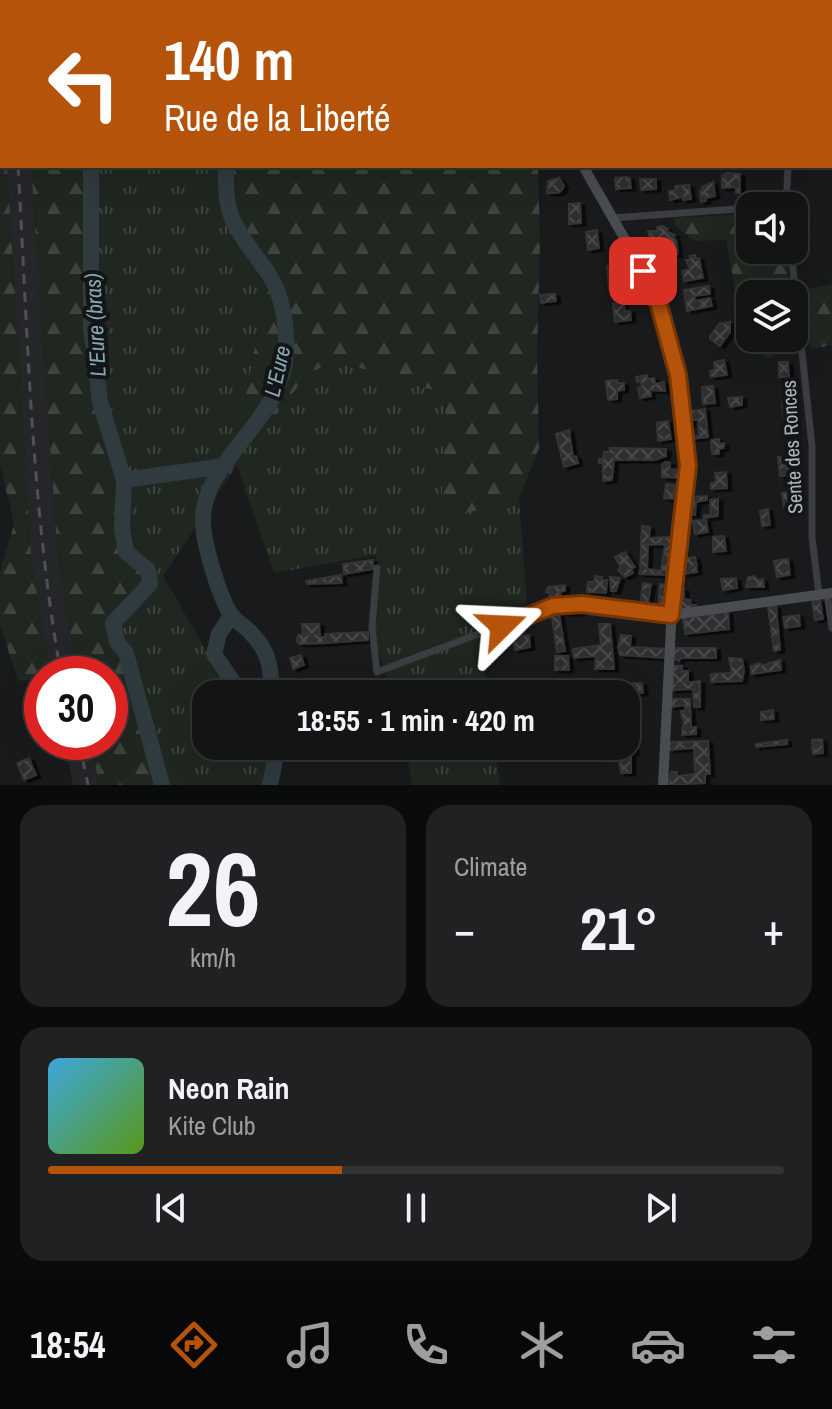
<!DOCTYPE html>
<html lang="en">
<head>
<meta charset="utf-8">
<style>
  :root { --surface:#131414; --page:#202122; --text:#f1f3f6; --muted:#9d9ea0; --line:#323334; --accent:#b45309 }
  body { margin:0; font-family:"Archivo Narrow",sans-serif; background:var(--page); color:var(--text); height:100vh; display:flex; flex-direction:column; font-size:30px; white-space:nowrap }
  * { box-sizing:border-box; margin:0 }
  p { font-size:26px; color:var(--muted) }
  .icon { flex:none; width:44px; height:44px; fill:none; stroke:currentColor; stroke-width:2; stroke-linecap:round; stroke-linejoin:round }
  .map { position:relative; height:785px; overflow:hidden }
  .details { display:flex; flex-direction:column; gap:20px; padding:20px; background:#0a0b0b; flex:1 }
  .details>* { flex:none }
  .guide { position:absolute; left:0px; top:0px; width:832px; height:168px; box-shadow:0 8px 32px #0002,0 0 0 2px var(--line); background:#b45309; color:#fff; overflow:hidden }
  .tools { position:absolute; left:736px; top:192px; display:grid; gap:16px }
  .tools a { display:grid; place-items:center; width:72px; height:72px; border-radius:16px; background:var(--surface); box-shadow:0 8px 32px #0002,0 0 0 2px var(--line); font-size:40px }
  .speed { position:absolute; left:24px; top:656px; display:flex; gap:16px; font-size:40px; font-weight:700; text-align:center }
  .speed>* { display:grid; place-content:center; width:104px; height:104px; border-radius:50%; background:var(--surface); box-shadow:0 8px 32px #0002,0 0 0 2px var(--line); line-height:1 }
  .speed .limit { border:12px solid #d22; background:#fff; color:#111 }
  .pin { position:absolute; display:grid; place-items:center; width:68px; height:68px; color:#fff; margin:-34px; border-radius:16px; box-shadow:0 4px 12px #0006 }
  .me { position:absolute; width:88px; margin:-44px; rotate:69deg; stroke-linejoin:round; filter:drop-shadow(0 0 6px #0008) }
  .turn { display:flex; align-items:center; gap:28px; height:168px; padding:0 32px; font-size:36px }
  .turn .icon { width:104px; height:104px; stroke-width:2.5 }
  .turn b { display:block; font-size:56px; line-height:68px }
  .big { font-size:60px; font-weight:700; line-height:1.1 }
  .details .card { flex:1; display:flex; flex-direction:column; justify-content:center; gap:12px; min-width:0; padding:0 28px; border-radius:24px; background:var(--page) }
  .details .dial { align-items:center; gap:0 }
  .dial b { font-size:104px; line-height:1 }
  .song { display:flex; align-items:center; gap:24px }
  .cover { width:96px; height:96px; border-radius:12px; background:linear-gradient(135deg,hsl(200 70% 55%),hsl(90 70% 35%)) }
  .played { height:8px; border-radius:4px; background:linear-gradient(90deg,var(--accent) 40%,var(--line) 40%) }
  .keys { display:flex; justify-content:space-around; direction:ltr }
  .heat { display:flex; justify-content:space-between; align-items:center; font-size:44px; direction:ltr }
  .details .tiles { flex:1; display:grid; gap:20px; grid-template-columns:1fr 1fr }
  .card:last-child { grid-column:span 2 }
  .trip { position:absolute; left:192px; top:680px; width:448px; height:80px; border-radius:24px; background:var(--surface); box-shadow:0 8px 32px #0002,0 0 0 2px var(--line); font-weight:700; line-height:80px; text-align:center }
  .tab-bar { display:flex; height:128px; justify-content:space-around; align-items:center; background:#080808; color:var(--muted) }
  .tab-bar .icon { width:56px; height:56px }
  .tab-bar .selected { color:var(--accent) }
  .tab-bar b { font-size:36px; color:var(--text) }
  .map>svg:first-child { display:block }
  .built { fill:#252628 }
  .grass { fill:url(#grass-tufts) }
  .forest { fill:url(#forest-firs) }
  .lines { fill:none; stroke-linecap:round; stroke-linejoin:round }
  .river { stroke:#303b3f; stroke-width:16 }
  .building { fill:url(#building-cross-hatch); stroke:#343437; stroke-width:2; filter:url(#shadow) }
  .street { stroke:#3b3d40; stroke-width:7 }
  .secondary { stroke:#494c50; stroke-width:10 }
  .rail { stroke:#4e5155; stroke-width:3; stroke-dasharray:10 8; stroke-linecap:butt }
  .route-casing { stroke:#753606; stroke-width:20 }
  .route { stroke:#b45309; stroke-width:14 }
  .labels { text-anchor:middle; stroke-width:8; stroke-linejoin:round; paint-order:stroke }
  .street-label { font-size:20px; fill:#adb4ba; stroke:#141516 }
  .water-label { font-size:22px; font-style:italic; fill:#87a7b2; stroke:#141516 }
</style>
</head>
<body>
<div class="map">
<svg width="832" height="785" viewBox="0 0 832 785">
  <defs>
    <pattern id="grass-tufts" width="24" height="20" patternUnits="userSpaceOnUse" patternTransform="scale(2)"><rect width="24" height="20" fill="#202620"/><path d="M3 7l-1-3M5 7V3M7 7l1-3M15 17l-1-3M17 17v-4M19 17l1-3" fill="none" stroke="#3e433e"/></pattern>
    <pattern id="forest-firs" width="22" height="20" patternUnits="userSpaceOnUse" patternTransform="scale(2)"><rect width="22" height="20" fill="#202620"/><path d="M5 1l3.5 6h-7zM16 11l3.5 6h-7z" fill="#3e433e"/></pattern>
    <pattern id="building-cross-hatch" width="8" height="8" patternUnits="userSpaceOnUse" patternTransform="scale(2)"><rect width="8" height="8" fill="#2d2d2f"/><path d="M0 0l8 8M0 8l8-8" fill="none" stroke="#49494b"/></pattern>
    <filter id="shadow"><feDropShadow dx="4.5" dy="2.5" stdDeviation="0" flood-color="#0009"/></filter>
  </defs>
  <rect width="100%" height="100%" fill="#191a1b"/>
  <g class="built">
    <polygon points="7,166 31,166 57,548 77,674 49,674 31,556"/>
    <polygon points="64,742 91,742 99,785 73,785"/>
  </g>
  <g class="grass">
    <polygon points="98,166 220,166 219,199 266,288 242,416 264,431 308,373 337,361 446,394 441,520 519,499 527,604 480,632 488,694 391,694 374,635 376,555 274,573 237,465 163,576 207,652 237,694 206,694 206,746 269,746 267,785 166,785 162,754 119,627 155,578 133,541 128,473 100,383"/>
    <polygon points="406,746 495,746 500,785 412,785"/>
  </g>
  <g class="forest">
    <polygon points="204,0 473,0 475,2 205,2"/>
    <polygon points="0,45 2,166 7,166 31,556 49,674 42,674 42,678 18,681 0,624 0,572 14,524 0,464"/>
    <polygon points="31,166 98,166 100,383 128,473 133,541 155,578 119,627 162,754 166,785 99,785 91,742 110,742 110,674 77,674 57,548"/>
    <polygon points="220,166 538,166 540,239 537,354 539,448 519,499 441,520 446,394 337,361 308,373 264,431 242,416 266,288 219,199"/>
    <polygon points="750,214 750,250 786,250 791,294 750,294 750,315 737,301 726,240 694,241 676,226 674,218"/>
    <polygon points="832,284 832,345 811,349 800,290"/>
    <polygon points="794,324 796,345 768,359 759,352 759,338 794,338"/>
  </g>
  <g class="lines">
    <g class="river">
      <polyline points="94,0 94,2"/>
      <polyline points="211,0 211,2"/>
      <polyline points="91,166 91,327 100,402 124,480 122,528 126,552 148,570 150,584 113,623 117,642 126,653 162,785"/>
      <path d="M226,166c0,18 -1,37 7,54 9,21 25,37 37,56 13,22 17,51 16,77 -3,67 -82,106 -83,166 -1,20 17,83 30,98 5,6 13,10 18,16 19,19 20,36 21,61"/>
      <polyline points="124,480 225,466"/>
      <polyline points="231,616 219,634 214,654 241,694"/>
      <polyline points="270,785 278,746"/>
    </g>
  </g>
  <g class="building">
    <polygon points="727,173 740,174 740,193 736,193 736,187 722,188 722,176"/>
    <polygon points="627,177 630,178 631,188 616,189 615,178"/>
    <polygon points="559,178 564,186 562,190 558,193 547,193 548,181"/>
    <polygon points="640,179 656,179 656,189 641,190"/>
    <polygon points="713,182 715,196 706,198 706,201 701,202 700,191 703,191 702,187"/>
    <polygon points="689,185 691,199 683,200 683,197 670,200 669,191 676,190 675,186"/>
    <polygon points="580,203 581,223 569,224 569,204"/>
    <polygon points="663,226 668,229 666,231 675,235 673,237 676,240 678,254 668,256 668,244 661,237 650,240 648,231 658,231 657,227"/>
    <polygon points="597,230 599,248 588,250 586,232"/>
    <polygon points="695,255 696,259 699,258 703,278 684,281 682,271 690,269 686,260 690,260 690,256"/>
    <polygon points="618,264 621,288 609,289 607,266"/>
    <polygon points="709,286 710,294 694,296 695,301 710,298 712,306 687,311 684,290"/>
    <polygon points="555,294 556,301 541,303 540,295"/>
    <polygon points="623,303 625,311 630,311 631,320 615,322 613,304"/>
    <polygon points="730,322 730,332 720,346 710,339 710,336 719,324"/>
    <polygon points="724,360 727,375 711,377 710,371 715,370 714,362"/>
    <polygon points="779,362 788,362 789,377 779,377"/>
    <polygon points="647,375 647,379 654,378 655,384 664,382 665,391 650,390 651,396 640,398 638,388 642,387 641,381 637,382 636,377"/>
    <polygon points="617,380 617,383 624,383 624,390 617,391 617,399 608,400 606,381"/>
    <polygon points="713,386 715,403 703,404 702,387"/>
    <polygon points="742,397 742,405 730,407 728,398"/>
    <polygon points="782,401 791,401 792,415 783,416"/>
    <polygon points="705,409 708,437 691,439 688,431 691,437 699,436 698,420 690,420 691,424 688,425 686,415 690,415 689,411"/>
    <polygon points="668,421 671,439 658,441 657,423"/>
    <polygon points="569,430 573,457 576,456 578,463 564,467 556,434"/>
    <polygon points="719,439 719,444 724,443 724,448 719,449 719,454 712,454 711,440"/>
    <polygon points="610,448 615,448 612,480 603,481 603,463 599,463 599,459 603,459 604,452 609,452"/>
    <polygon points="615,448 666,449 666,456 655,460 614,460"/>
    <polygon points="788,456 790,475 780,476 778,457"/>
    <polygon points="665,462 670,463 670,469 682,470 682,478 662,477 662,465"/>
    <polygon points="726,472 727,488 711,489 711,483 716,482 715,473"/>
    <polygon points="666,484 675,485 673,499 664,498"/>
    <polygon points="793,492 794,506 784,507 782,493"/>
    <polygon points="707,496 707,500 696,502 695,515 687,514 689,497"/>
    <polygon points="718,499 718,516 704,518 704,515 711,515 710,500"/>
    <polygon points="768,509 770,525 762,526 760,511"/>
    <polygon points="706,520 708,532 695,534 693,521"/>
    <polygon points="642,526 650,527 649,538 674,537 673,544 641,545"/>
    <polygon points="724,536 726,551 713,552 713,537"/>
    <polygon points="665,544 673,544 668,575 640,574 641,545 648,545 647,569 661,571"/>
    <polygon points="625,552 635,567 631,569 633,573 625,577 618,570 621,568 615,557"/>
    <polygon points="695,557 697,566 679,568 680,559"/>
    <polygon points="788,559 790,575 777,577 774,561"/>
    <polygon points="373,560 373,569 344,574 343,564"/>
    <polygon points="696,566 697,572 678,575 679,568"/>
    <polygon points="341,575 342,583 307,584 306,581"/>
    <polygon points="595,576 602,577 602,580 607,580 606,593 587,592 588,582 594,582"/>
    <polygon points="754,576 759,580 763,579 764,587 746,587 748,577"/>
    <polygon points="610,577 620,578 616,591 611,591"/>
    <polygon points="736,578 737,588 723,590 721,579"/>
    <polygon points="643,583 651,584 647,609 640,608"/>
    <polygon points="660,584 667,585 664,610 658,609"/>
    <polygon points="565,585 565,591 560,592 562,602 551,604 549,592 546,592 548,587"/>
    <polygon points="677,589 684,589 684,599 690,600 691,605 696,605 696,610 679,611 676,609"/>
    <polygon points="820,600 823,619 815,620 812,601"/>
    <polygon points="776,606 780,650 774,651 768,607"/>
    <polygon points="572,607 580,607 580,613 559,613 565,651 557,652 551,610"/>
    <polygon points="728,612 729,629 685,634 683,618"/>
    <polygon points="799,615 800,626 785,628 783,617"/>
    <polygon points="302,624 319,624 320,634 303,634"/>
    <polygon points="599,624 610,624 614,669 595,669 596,656 574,658 573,649 601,645"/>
    <polygon points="368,632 368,640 326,643 325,634"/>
    <polygon points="320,634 320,637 325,637 326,643 299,644 297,641 298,635"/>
    <polygon points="529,635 530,647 515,650 513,637"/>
    <polygon points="621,635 631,636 630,647 666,649 666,658 620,655 618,648"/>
    <polygon points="674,648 716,648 716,658 681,658 679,661 673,658"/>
    <polygon points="301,655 304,665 293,669 290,658"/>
    <polygon points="555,656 568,656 569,670 555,670"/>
    <polygon points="729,658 742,659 744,671 742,681 711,682 711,674 732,673"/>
    <polygon points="780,660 781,670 751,674 751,666 755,666 755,664 760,663 760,666"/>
    <polygon points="673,666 682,666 682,671 688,671 688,683 672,684"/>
    <polygon points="700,681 700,707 694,707 693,689 672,690 672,684"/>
    <polygon points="642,683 643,693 625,693 624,684"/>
    <rect x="603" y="684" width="14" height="9"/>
    <polygon points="603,684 603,693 590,694 589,685"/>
    <polygon points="672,699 690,699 691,727 696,727 696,734 682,735 684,718 682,718 681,711 685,711 685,705 671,707"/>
    <polygon points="773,710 774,719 761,720 761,712"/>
    <polygon points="822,739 823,753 813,754 812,740"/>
    <polygon points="787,740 787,744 756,747 756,744"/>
    <polygon points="708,741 710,774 705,774 705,783 668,785 671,772 677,772 677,776 695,774 694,748 670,750 670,742"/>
    <polygon points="622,747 634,747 634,753 631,753 631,773 621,773 619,760 622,760"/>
    <polygon points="29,758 36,775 24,780 17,763"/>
  </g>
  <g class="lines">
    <g class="street">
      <polyline points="794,2 794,0"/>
      <polyline points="786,206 788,166"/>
      <polyline points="613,218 750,208"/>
      <polyline points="791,250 812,446 812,537 819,595"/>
      <polyline points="377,568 372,627 377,672 553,606 582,604 671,615"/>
      <polyline points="827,594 832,628"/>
    </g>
    <g class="secondary">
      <polyline points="478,0 479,2"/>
      <polyline points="583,166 643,271 659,305 678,375 688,466 674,566 663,785"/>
      <polyline points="671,615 832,593"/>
    </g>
    <g class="rail">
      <polyline points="8,0 8,2"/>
      <path d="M18,166c10,169 13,341 43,508"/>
      <polyline points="79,742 88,785"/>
    </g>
  </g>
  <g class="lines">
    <g class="route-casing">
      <polyline id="route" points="502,626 553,606 582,604 671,615 688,466 678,375 659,305 643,271"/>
    </g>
    <use href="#route" class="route"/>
  </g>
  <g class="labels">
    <g class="street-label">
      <text transform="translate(792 447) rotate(-93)" y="7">Sente des Ronces</text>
    </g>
    <g class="water-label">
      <text transform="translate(95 325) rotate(-93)" y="8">L'Eure (bras)</text>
      <text transform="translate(277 371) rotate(-77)" y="8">L'Eure</text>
    </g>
  </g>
</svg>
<div class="tools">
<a><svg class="icon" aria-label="sound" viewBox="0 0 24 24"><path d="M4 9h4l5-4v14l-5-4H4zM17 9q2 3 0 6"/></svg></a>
<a><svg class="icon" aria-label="layers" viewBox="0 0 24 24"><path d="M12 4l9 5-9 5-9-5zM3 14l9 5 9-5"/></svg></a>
</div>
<div class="speed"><div class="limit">30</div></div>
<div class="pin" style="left:643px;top:271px;background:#d93025"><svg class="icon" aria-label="arrive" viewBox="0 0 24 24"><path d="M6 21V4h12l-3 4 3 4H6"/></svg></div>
<svg class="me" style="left:502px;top:626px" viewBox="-20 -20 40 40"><path d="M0-17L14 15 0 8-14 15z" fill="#b45309" stroke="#fff" stroke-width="4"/></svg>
<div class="trip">18:55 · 1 min · 420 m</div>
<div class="guide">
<div class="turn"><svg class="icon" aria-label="left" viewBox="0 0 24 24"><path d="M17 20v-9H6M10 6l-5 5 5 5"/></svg><div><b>140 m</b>Rue de la Liberté</div></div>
</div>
</div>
<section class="details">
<div class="tiles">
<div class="card dial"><b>26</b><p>km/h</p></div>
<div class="card"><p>Climate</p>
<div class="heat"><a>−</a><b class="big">21°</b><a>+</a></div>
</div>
<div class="card">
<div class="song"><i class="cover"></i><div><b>Neon Rain</b><p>Kite Club</p></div></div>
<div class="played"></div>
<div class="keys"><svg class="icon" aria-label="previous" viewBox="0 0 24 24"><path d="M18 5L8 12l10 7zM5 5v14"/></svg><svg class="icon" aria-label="pause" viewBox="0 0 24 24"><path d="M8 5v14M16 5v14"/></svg><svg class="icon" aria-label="next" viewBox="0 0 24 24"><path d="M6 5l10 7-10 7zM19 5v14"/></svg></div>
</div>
</div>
</section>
<nav class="tab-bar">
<b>18:54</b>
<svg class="icon selected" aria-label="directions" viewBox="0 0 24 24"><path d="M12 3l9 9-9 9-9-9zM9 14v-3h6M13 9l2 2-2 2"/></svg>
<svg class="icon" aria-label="music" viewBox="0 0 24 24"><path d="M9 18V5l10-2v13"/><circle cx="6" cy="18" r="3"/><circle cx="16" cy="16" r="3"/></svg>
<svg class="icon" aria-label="phone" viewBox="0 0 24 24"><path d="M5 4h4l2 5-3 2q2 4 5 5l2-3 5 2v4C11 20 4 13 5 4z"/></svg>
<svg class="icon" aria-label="climate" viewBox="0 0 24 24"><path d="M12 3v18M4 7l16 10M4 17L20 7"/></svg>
<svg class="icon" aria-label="car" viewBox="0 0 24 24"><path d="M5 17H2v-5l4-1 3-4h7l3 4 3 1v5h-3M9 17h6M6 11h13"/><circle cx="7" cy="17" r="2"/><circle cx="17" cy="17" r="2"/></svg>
<svg class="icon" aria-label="filters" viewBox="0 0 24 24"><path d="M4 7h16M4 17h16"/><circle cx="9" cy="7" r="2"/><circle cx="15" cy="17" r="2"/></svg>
</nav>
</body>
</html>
